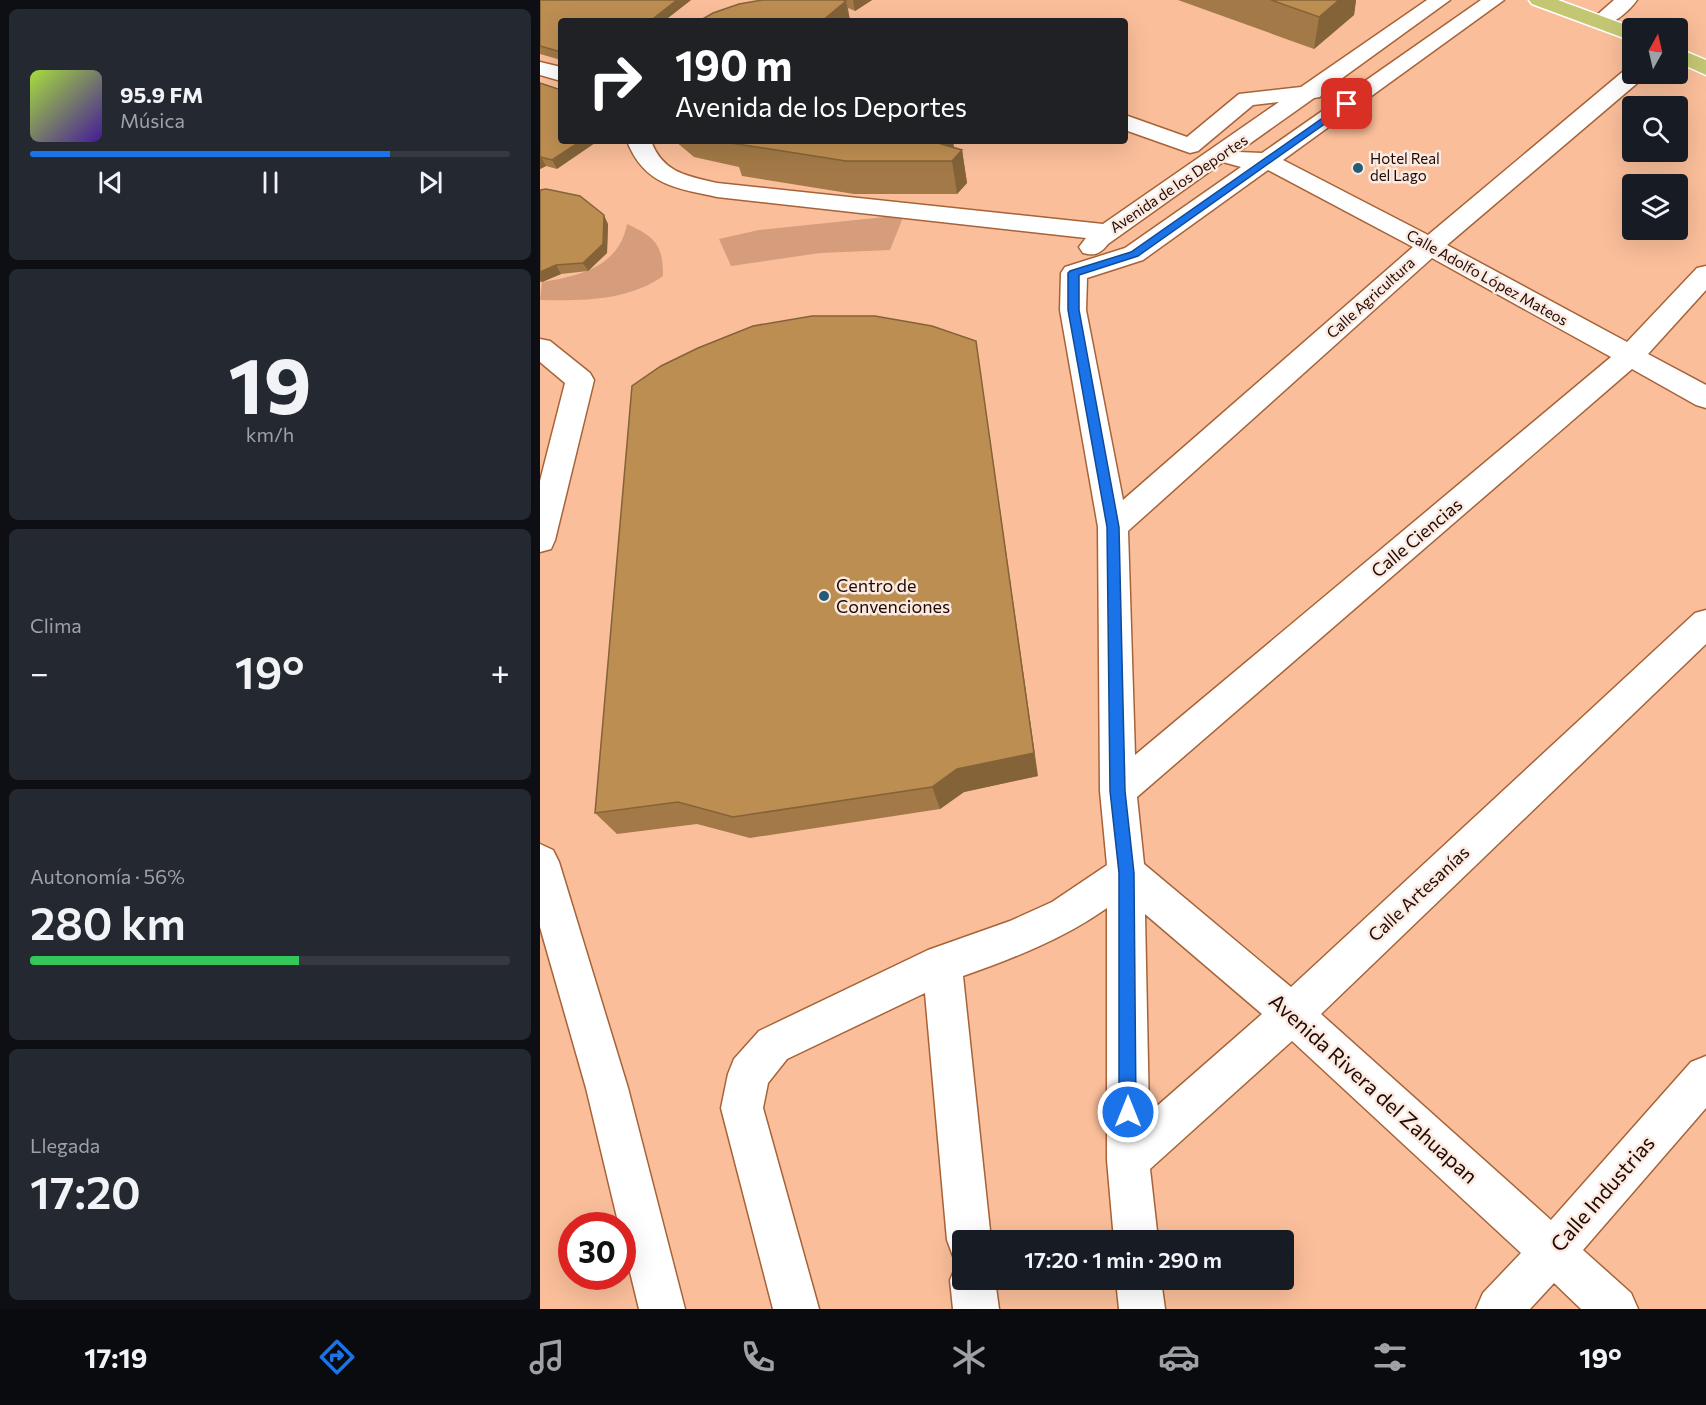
<!DOCTYPE html>
<html lang="es">
<head>
<meta charset="utf-8">
<style>
  :root { --surface:#171b24; --page:#242831; --text:#f1f3f6; --muted:#9ea1a6; --line:#363941; --accent:#1a73e8 }
  body { margin:0; font-family:Commissioner,sans-serif; background:var(--page); color:var(--text); height:100vh; display:flex; flex-direction:column; font-size:22px; white-space:nowrap }
  * { box-sizing:border-box; margin:0 }
  p { font-size:20px; color:var(--muted) }
  .icon { flex:none; width:33px; height:33px; fill:none; stroke:currentColor; stroke-width:2; stroke-linecap:round; stroke-linejoin:round }
  .map { position:relative; flex:1; overflow:hidden }
  .drawer { display:flex; flex-direction:column; gap:9px; padding:9px; background:#0d0f14; width:540px }
  .drawer>* { flex:none }
  .banner { position:absolute; left:18px; top:18px; width:570px; height:126px; border-radius:6px; box-shadow:0 6px 24px #0002; background:#202124; color:#fff; overflow:hidden }
  .needle { width:39px; rotate:8deg }
  .fabs { position:absolute; left:1082px; top:18px; display:grid; gap:12px }
  .fabs a { display:grid; place-items:center; width:66px; height:66px; border-radius:6px; background:var(--surface); box-shadow:0 6px 24px #0002; font-size:30px }
  .speed { position:absolute; left:18px; top:1212px; display:flex; gap:12px; font-size:30px; font-weight:700; text-align:center }
  .speed>* { display:grid; place-content:center; width:78px; height:78px; border-radius:50%; background:var(--surface); box-shadow:0 6px 24px #0002; line-height:1 }
  .speed .limit { border:9px solid #d22; background:#fff; color:#111 }
  .pin { position:absolute; display:grid; place-items:center; width:51px; height:51px; color:#fff; margin:-26px; border-radius:12px; box-shadow:0 3px 9px #0006 }
  .me { position:absolute; width:66px; margin:-33px; rotate:0deg; stroke-linejoin:round; filter:drop-shadow(0 0 4px #0008) }
  .turn { display:flex; align-items:center; gap:21px; height:126px; padding:0 18px; font-size:27px }
  .turn .icon { width:78px; height:78px; stroke-width:2.5 }
  .turn b { display:block; font-size:42px; line-height:51px }
  .big { font-size:45px; font-weight:600; line-height:1.1 }
  .drawer .tile { flex:1; display:flex; flex-direction:column; justify-content:center; gap:9px; min-width:0; padding:0 21px; border-radius:9px; background:var(--page) }
  .drawer .dial { align-items:center; gap:0 }
  .dial b { font-size:78px; line-height:1 }
  .song { display:flex; align-items:center; gap:18px }
  .cover { width:72px; height:72px; border-radius:9px; background:linear-gradient(135deg,hsl(80 70% 55%),hsl(260 70% 35%)) }
  .played { height:6px; border-radius:3px; background:linear-gradient(90deg,var(--accent) 75%,var(--line) 75%) }
  .keys { display:flex; justify-content:space-around; direction:ltr }
  .heat { display:flex; justify-content:space-between; align-items:center; font-size:33px; direction:ltr }
  .charge { height:9px; border-radius:4px; background:linear-gradient(90deg,#34c759 56%,var(--line) 0) }
  .trip { position:absolute; left:412px; top:1230px; width:342px; height:60px; border-radius:6px; background:var(--surface); box-shadow:0 6px 24px #0002; font-weight:600; line-height:60px; text-align:center }
  .menu { display:flex; height:96px; justify-content:space-around; align-items:center; background:#090b0e; color:var(--muted) }
  .menu .icon { width:42px; height:42px }
  .menu .on { color:var(--accent) }
  .menu b { font-size:27px; color:var(--text) }
  main { display:flex; flex:1; min-height:0 }
  .map>svg:first-child { display:block }
  .green { fill:#d59d7c }
  .lines { fill:none; stroke-linecap:round; stroke-linejoin:round }
  .minor-casing { stroke:#a76337; stroke-width:3 }
  .major-casing { stroke:#fff; stroke-width:3 }
  .minor { fill:#fff; fill-rule:evenodd }
  .major { fill:#c4c772; fill-rule:evenodd }
  .wall { fill:#a37a47 }
  .shaded-wall { fill:#846339 }
  .building { fill:#bd8e52; stroke:#846339; stroke-width:1.5 }
  .route { fill:#1a73e8; stroke:#114b97; stroke-width:1.5 }
  .poi-dot { fill:#255d77; stroke:#faeae1; stroke-width:2 }
  .labels { text-anchor:middle; stroke-width:5; stroke-linejoin:round; paint-order:stroke }
  .far-poi-label { font-size:15px; fill:#240900; stroke:#faeae1; text-anchor:start }
  .far-street-label { font-size:15px; fill:#240900; stroke:#faeae1 }
  .street-label { font-size:18px; fill:#240900; stroke:#faeae1 }
  .poi-label { font-size:18px; fill:#240900; stroke:#faeae1; text-anchor:start }
  .near-street-label { font-size:21px; fill:#240900; stroke:#faeae1 }
</style>
</head>
<body>
<main>
<section class="drawer">
<div class="tile">
<div class="song"><i class="cover"></i><div><b>95.9 FM</b><p>Música</p></div></div>
<div class="played"></div>
<div class="keys"><svg class="icon" aria-label="previous" viewBox="0 0 24 24"><path d="M18 5L8 12l10 7zM5 5v14"/></svg><svg class="icon" aria-label="pause" viewBox="0 0 24 24"><path d="M8 5v14M16 5v14"/></svg><svg class="icon" aria-label="next" viewBox="0 0 24 24"><path d="M6 5l10 7-10 7zM19 5v14"/></svg></div>
</div>
<div class="tile dial"><b>19</b><p>km/h</p></div>
<div class="tile"><p>Clima</p>
<div class="heat"><a>−</a><b class="big">19°</b><a>+</a></div>
</div>
<div class="tile"><p>Autonomía · 56%</p><b class="big">280 km</b><div class="charge"></div></div>
<div class="tile"><p>Llegada</p><b class="big">17:20</b></div>
</section>
<div class="map">
<svg width="1166" height="1309" viewBox="0 0 1166 1309">
  <rect width="100%" height="100%" fill="#fabe9a"/>
  <g class="green">
    <polygon points="364,215 350,250 280,253 191,266 179,239 219,230"/>
    <path d="M87,224c28,13 36,20 36,52 -35,25 -81,25 -123,24l2,-18c37,-6 77,-15 85,-58z"/>
  </g>
  <g class="lines">
    <g class="minor-casing">
      <g id="minor">
        <path d="M887,0h23l-127,92 -3,5 -6,1 -76,54 24,1 219,-153h23l-221,160 145,75 198,-166 6,-1v6h13l-3,5 -195,166 180,97 70,-74 9,-2v24l-58,64 58,31v23l-10,-3 -64,-36 -495,428 7,67 147,123 404,-374 11,-3v34l-385,370 230,206 140,-158 15,-6v52l-123,142 48,43 7,16h-57l-27,-26 -24,26h-54l7,-16 38,-40 -229,-212 -142,128 8,71h-44l-7,-80v-252c-44,31 -93,50 -144,68l28,264h-28v20l-10,-4 -6,-16 -22,-247 -138,66 -19,24 -5,25 56,201h-46l-52,-201 7,-34 6,-15 25,-28 169,-81 82,-29 42,-19 55,-37 -7,-74 -2,-264 -38,-217 1,-37 4,-6 60,-19 116,-81 -18,-5 -115,82c-8,10 -13,12 -25,9l-4,-6 7,-9 -369,-41c-41,-9 -73,-12 -90,-56h24c12,32 36,35 66,42l386,41 176,-122 -26,3 -55,46 -8,2 -65,-23v-15l62,22 52,-43 62,-7zM728,170l145,77 -290,253 -37,-190 1,-32 56,-18zM892,258l179,99 -476,398 -7,-224zM605,914l117,100 -113,99z"/>
        <path d="M1074,0h23c-9,13 -30,30 -45,26l-3,-4z"/>
        <polygon points="0,62 21,67 21,81 0,75"/>
        <polygon points="0,339 10,341 50,373 54,380 15,540 11,549 0,552 0,481 25,383 0,362"/>
        <polygon points="0,844 13,850 19,862 88,1088 145,1309 99,1309 82,1239 82,1226 79,1226 46,1088 0,927"/>
        <polygon points="423,1262 423,1280 455,1280 459,1309 413,1309 410,1280 417,1264"/>
        <polygon points="576,1280 621,1280 625,1309 579,1309"/>
      </g>
    </g>
    <g class="major-casing">
      <g id="major">
        <polygon points="989,0 1018,0 1094,28 1092,28 1092,41 992,4"/>
        <polygon points="1137,48 1166,60 1166,75 1137,62"/>
      </g>
    </g>
    <use href="#minor" class="minor"/>
    <use href="#major" class="major"/>
  </g>
  <g class="wall">
    <polygon points="0,0 151,0 124,21 21,21 21,60 0,54"/>
    <polygon points="222,0 332,0 315,11 308,8 310,21 159,21"/>
    <polygon points="638,0 816,0 814,15 774,49"/>
    <polygon points="0,83 17,169 6,166 0,169"/>
    <polygon points="135,141 413,141 414,148 422,150 427,183 417,194 314,194 202,176 199,167 154,157"/>
    <polygon points="0,190 68,224 67,253 48,271 21,274 2,282 0,282"/>
    <polygon points="92,386 498,776 424,792 400,809 210,838 157,824 77,834 55,813"/>
  </g>
  <g class="shaded-wall">
    <polygon points="137,0 151,0 124,21 110,21"/>
    <polygon points="313,0 332,0 315,11"/>
    <polygon points="799,0 816,0 814,15 774,49 779,17"/>
    <polygon points="306,1 310,21 282,21"/>
    <polygon points="41,141 58,141 17,169 12,160"/>
    <polygon points="403,141 413,141 415,158 422,150 427,183 417,194 412,161 401,144"/>
    <polygon points="1,157 6,166 0,169 0,158"/>
    <polygon points="64,215 68,224 67,253 48,271 43,263"/>
    <polygon points="16,265 21,274 2,282 0,279 0,272"/>
    <polygon points="436,341 498,776 424,792 400,809 392,787"/>
  </g>
  <g class="building">
    <polygon points="0,0 137,0 110,21 21,21 21,52 0,46"/>
    <polygon points="222,0 303,0 306,1 282,21 272,21 263,19 227,21 159,21 173,13 199,4"/>
    <polygon points="731,0 799,0 779,17"/>
    <polygon points="0,83 21,90 21,141 41,141 12,160 1,157 0,158"/>
    <polygon points="194,141 403,141 401,144 422,150 412,161 306,161 191,143"/>
    <polygon points="6,189 40,196 64,215 63,244 43,263 16,265 0,272 0,190"/>
    <polygon points="272,316 335,316 392,326 436,341 494,753 417,769 392,787 193,817 138,802 55,813 92,386 121,366 158,348 213,326"/>
  </g>
  <polygon class="route" points="807,101 811,104 810,106 598,256 539,275 539,310 579,527 585,791 594,873 596,1112 594,1118 588,1121 581,1118 579,1112 579,873 570,791 567,527 528,310 528,273 530,271 591,252"/>
  <g class="poi-dot">
    <circle cx="818" cy="168" r="6"/>
    <circle cx="284" cy="596" r="6"/>
  </g>
  <g class="labels">
    <g class="far-poi-label">
      <text x="830" y="164">Hotel Real<tspan x="830" dy="17">del Lago</tspan></text>
    </g>
    <g class="far-street-label">
      <text transform="translate(639 184) rotate(-34)" y="5">Avenida de los Deportes</text>
      <text transform="translate(947 278) rotate(29)" y="5">Calle Adolfo López Mateos</text>
      <text transform="translate(831 298) rotate(-42)" y="5">Calle Agricultura</text>
    </g>
    <g class="street-label">
      <text transform="translate(877 538) rotate(-40)" y="6">Calle Ciencias</text>
      <text transform="translate(879 894) rotate(-43)" y="6">Calle Artesanías</text>
    </g>
    <g class="poi-label">
      <text x="296" y="592">Centro de<tspan x="296" dy="21">Convenciones</tspan></text>
    </g>
    <g class="near-street-label">
      <text transform="translate(833 1089) rotate(42)" y="7">Avenida Rivera del Zahuapan</text>
      <text transform="translate(1063 1194) rotate(-49)" y="7">Calle Industrias</text>
    </g>
  </g>
</svg>
<div class="fabs">
<a><svg class="needle" viewBox="-14 -14 28 28"><path d="M0-13l5 13h-10z" fill="#e53935"/><path d="M0 13l5-13h-10z" fill="#9ea1a6"/></svg></a>
<a><svg class="icon" aria-label="search" viewBox="0 0 24 24"><circle cx="10" cy="10" r="6"/><path d="M15 15l6 6"/></svg></a>
<a><svg class="icon" aria-label="layers" viewBox="0 0 24 24"><path d="M12 4l9 5-9 5-9-5zM3 14l9 5 9-5"/></svg></a>
</div>
<div class="speed"><div class="limit">30</div></div>
<div class="pin" style="left:807px;top:104px;background:#d93025"><svg class="icon" aria-label="arrive" viewBox="0 0 24 24"><path d="M6 21V4h12l-3 4 3 4H6"/></svg></div>
<svg class="me" style="left:588px;top:1112px" viewBox="-20 -20 40 40"><circle r="17" fill="#1a73e8" stroke="#fff" stroke-width="3"/><path d="M0-11L8 9 0 5-8 9z" fill="#fff"/></svg>
<div class="trip">17:20 · 1 min · 290 m</div>
<div class="banner">
<div class="turn"><svg class="icon" aria-label="right" viewBox="0 0 24 24"><path d="M7 20v-9h11M14 6l5 5-5 5"/></svg><div><b>190 m</b>Avenida de los Deportes</div></div>
</div>
</div>
</main>
<nav class="menu">
<b>17:19</b>
<svg class="icon on" aria-label="directions" viewBox="0 0 24 24"><path d="M12 3l9 9-9 9-9-9zM9 14v-3h6M13 9l2 2-2 2"/></svg>
<svg class="icon" aria-label="music" viewBox="0 0 24 24"><path d="M9 18V5l10-2v13"/><circle cx="6" cy="18" r="3"/><circle cx="16" cy="16" r="3"/></svg>
<svg class="icon" aria-label="phone" viewBox="0 0 24 24"><path d="M5 4h4l2 5-3 2q2 4 5 5l2-3 5 2v4C11 20 4 13 5 4z"/></svg>
<svg class="icon" aria-label="climate" viewBox="0 0 24 24"><path d="M12 3v18M4 7l16 10M4 17L20 7"/></svg>
<svg class="icon" aria-label="car" viewBox="0 0 24 24"><path d="M5 17H2v-5l4-1 3-4h7l3 4 3 1v5h-3M9 17h6M6 11h13"/><circle cx="7" cy="17" r="2"/><circle cx="17" cy="17" r="2"/></svg>
<svg class="icon" aria-label="filters" viewBox="0 0 24 24"><path d="M4 7h16M4 17h16"/><circle cx="9" cy="7" r="2"/><circle cx="15" cy="17" r="2"/></svg>
<b>19°</b>
</nav>
</body>
</html>
